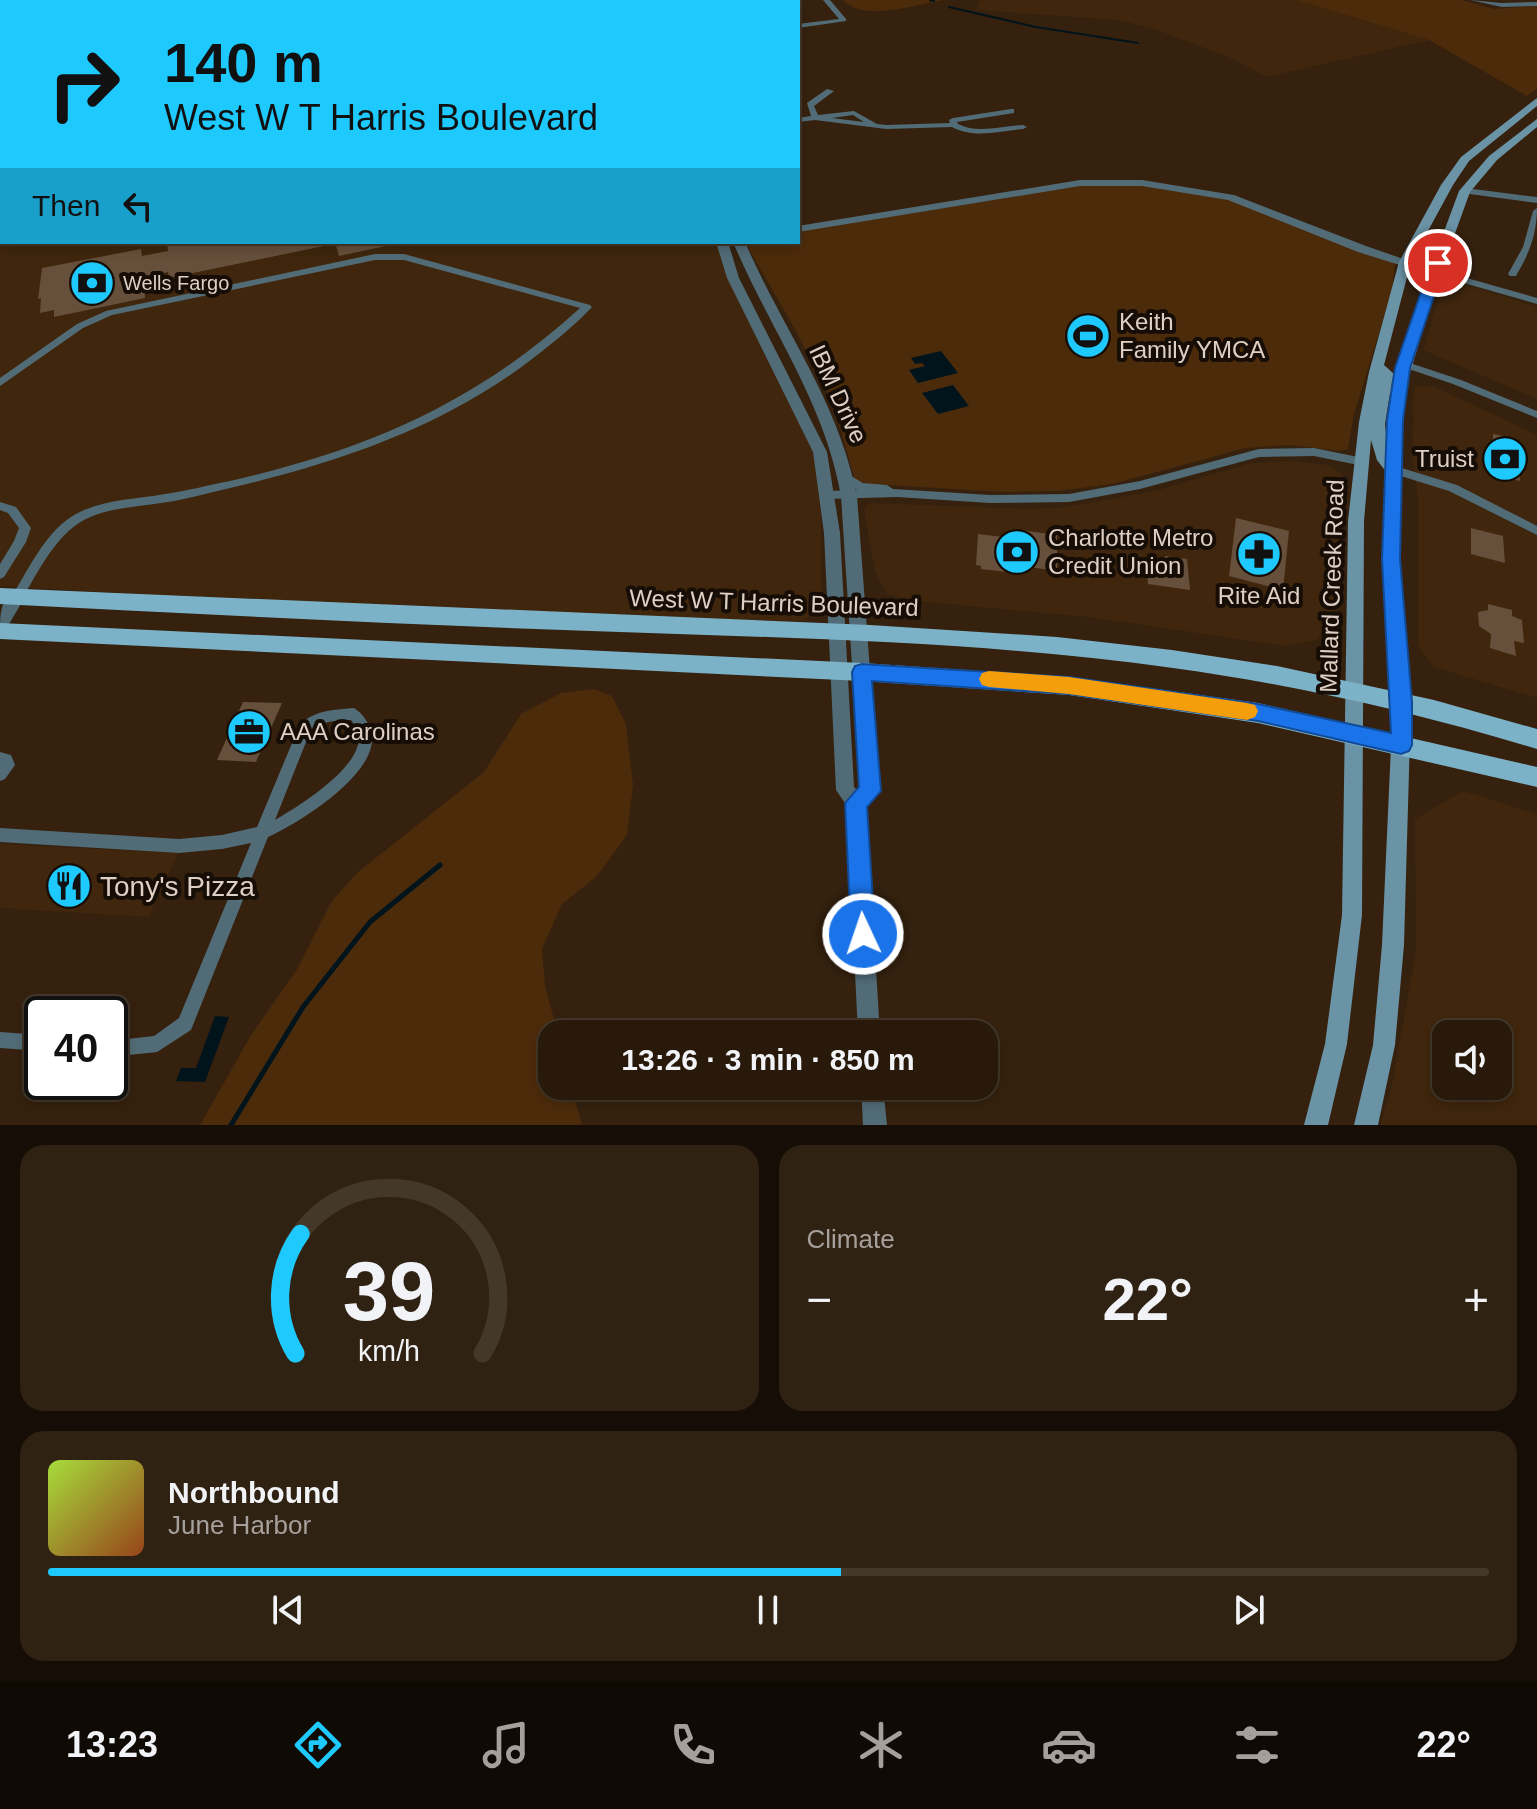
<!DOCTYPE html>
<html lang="en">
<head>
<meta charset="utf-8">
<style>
  :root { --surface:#28190a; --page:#302213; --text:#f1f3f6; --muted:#a5a09c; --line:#44382b; --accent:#1ec9fd }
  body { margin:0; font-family:Arial,sans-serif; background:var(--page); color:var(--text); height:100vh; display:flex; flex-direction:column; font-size:30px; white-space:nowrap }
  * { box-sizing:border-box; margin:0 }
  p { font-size:26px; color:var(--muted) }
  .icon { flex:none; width:44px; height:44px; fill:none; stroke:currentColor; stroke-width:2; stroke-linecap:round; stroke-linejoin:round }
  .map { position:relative; height:1125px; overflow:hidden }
  .panel { display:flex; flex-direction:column; gap:20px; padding:20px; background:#160e06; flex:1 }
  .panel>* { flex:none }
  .top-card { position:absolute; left:0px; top:0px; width:800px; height:244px; box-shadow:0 4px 12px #0003,0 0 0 2px var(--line); background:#1ec9fd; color:#111; overflow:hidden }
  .tools { position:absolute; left:1432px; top:1020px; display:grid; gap:16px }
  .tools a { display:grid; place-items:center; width:80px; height:80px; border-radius:16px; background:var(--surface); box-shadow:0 4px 12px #0003,0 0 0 2px var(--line); font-size:40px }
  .speed { position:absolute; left:24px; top:996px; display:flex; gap:16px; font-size:40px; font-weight:700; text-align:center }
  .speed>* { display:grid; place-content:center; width:104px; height:104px; border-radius:50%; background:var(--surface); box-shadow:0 4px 12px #0003,0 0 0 2px var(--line); line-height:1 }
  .speed .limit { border:4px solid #111; border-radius:12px; background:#fff; color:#111 }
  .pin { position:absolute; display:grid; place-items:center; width:68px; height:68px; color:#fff; margin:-34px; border:4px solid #fff; border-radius:50%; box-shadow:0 2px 8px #0007 }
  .me { position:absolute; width:88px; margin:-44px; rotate:357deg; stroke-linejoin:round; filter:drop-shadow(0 0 6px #0008) }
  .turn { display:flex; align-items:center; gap:28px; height:168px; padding:0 32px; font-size:36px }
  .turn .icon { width:104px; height:104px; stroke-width:2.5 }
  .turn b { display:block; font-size:56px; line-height:68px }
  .then { display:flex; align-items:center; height:76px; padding:0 32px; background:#0003; gap:16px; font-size:30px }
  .big { font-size:60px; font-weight:800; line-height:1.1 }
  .panel .card { flex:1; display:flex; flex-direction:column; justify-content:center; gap:12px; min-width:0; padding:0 28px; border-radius:24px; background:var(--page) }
  .panel .dial { align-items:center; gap:0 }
  .dial svg { height:208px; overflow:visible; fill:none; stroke:var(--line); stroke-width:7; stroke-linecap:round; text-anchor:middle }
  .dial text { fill:var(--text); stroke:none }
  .song { display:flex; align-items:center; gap:24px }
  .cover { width:96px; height:96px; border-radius:12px; background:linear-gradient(135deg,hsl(80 70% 55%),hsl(20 70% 35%)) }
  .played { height:8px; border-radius:4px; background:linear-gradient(90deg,var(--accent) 55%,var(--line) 55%) }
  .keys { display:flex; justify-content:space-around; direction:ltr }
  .heat { display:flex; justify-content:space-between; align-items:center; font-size:44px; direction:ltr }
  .panel .tiles { flex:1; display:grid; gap:20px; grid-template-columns:1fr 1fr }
  .card:last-child { grid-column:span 2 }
  .trip { position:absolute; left:538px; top:1020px; width:460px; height:80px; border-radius:24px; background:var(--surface); box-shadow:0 4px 12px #0003,0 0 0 2px var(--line); font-weight:800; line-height:80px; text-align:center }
  .tabs { display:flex; height:128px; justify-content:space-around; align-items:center; background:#100a04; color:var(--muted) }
  .tabs .icon { width:56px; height:56px }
  .tabs .selected { color:var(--accent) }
  .tabs b { font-size:36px; color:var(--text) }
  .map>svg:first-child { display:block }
  .built { fill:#3f260d; fill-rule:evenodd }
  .green { fill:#4c2b0a }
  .water { fill:#02141b }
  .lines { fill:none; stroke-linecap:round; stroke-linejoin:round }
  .stream-far1 { stroke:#02141b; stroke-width:2 }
  .stream { stroke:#02141b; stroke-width:5 }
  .building { fill:#664f3b }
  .minor { fill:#526c77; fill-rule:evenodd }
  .tertiary { fill:#526c77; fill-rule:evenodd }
  .secondary { fill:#6a93a5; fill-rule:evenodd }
  .primary { fill:#7cb2c8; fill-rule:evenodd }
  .route { fill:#1a73e8; stroke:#114b97; stroke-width:2 }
  .slow { fill:#f59e0b }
  .labels { text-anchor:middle; stroke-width:8; stroke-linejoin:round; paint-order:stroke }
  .far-poi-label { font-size:20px; fill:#ddcfc4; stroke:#160d06; text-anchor:start }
  .poi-label { font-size:24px; fill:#ddcfc4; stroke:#160d06; text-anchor:start }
  .street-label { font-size:24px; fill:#ddcfc4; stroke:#160d06 }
  .near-poi-label { font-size:28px; fill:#ddcfc4; stroke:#160d06; text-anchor:start }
</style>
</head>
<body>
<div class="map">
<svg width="1537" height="1125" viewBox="0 0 1537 1125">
  <rect width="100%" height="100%" fill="#35210e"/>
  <g class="built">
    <polygon points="0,0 397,0 2,2 0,54"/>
    <polygon points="980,0 1296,0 1429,40 1267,77 1231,58 1157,30 1119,20 976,10"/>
    <polygon points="0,101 2,242 719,242 722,263 736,297 813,451 821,515 821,610 802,621 768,621 172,596 0,586"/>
    <polygon points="1460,283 1537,307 1537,399 1423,350 1442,286"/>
    <polygon points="1433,386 1537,435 1537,698 1434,667 1418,646 1418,500 1412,448 1414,415 1412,414 1415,387"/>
    <polygon points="1292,461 1329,465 1342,474 1332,619 1316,640 1286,646 1089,617 917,601 887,594 875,572 864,509 870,503 1030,509 1067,507 1158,490 1251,463"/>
    <path d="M1463,791l74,23v311h-157l11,-35 25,-138 -1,-133zM1446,1034h52v52h-52z"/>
    <polygon points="0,844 178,853 149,917 0,908"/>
  </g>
  <g class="green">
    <path d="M843,0h101c-28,4 -79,23 -101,0z"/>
    <polygon points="1296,0 1461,0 1494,9 1537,6 1537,89 1527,96 1429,40"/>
    <polygon points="1134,184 1231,200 1395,263 1392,291 1354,414 1348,449 1339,451 1289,445 1246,448 1112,484 1058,491 1004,492 870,484 855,480 834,407 796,331 746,244 798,242 798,231 1080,186"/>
    <polygon points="594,689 612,696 626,724 633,785 627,835 596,877 562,904 542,949 545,986 558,1034 552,1034 552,1086 571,1086 582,1125 200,1125 251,1035 296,971 332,901 358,872 484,772 521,714 561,693"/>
  </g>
  <g class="water">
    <polygon points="941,351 958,373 918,383 909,370 925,366 922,363 915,364 911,358"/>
    <polygon points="953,385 969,406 938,414 922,393"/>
    <polygon points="215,1016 229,1017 205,1082 176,1081 181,1068 196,1068"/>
  </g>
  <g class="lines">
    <g class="stream-far1">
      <polyline points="930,0 934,1"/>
      <polyline points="466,2 472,0"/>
      <polyline points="949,7 1036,27 1138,43"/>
    </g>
    <polyline class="stream" points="231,1125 303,1007 370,922 440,865"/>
  </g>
  <g class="building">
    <polygon points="167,242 324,242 324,246 169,278 168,272 144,277 145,298 54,317 54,310 40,313 41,298 38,299 42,268 141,249 142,256 168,251"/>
    <polygon points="335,242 385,242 386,246 339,256"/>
    <polygon points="1493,434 1509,437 1510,452 1518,454 1520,481 1492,474"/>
    <polygon points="1236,518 1289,531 1283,590 1229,576"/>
    <polygon points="1471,528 1503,536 1505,563 1471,554"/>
    <polygon points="1020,530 1057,535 1057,571 1022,566 1022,571 1015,570 1015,573 981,569 981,566 976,565 978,534 1020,539"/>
    <polygon points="1165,556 1187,559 1190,590 1148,584 1146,558 1165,561"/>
    <polygon points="1488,604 1512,610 1512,616 1522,620 1524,643 1514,641 1516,656 1490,648 1491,634 1479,626 1478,612 1488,610"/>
    <polygon points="243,702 282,703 256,762 217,760"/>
  </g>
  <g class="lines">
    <g class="minor">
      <polygon points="823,0 830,0 846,19 846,21 798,28 798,24 839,19"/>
      <polygon points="1470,0 1502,3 1537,2 1537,6 1502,7"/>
      <path d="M827,89l7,2 -20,15 4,9 36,-4 23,13 9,1 64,-2 -1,-3 4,-2 58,-9h3v4l-57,9 1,2c19,10 44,2 65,1l4,2 -4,2c-23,2 -49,10 -71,-2l-66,2 -71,-9 -17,2v-4l13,-2 -4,-13zM853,115l11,7 -32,-4z"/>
      <polygon points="1465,188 1537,197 1537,203 1462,193 1461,191"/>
      <path d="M1537,208c0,26 -8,46 -21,68h-6l-2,-2 15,-27 10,-36z"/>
      <path d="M375,254h29l186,51 2,2c-18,19 -39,36 -60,52 -95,73 -208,108 -323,134 -16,4 -32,8 -48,10 -28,5 -57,4 -82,20 -27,18 -41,50 -58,77h-8l-2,-3 2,-3c17,-27 31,-59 58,-77 28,-18 62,-17 94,-23 22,-3 44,-9 65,-13 137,-31 246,-78 350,-173l-176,-48h-29l-263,55 -29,13 -83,58v-8l77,-54 29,-13z"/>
      <polygon points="1435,269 1537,298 1537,304 1432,274 1432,270"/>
      <polygon points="1404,361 1461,380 1537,411 1537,418 1453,384 1400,366 1400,362"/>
      <polygon points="1314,448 1363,458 1369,462 1363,466 1314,456 1259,457 1140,489 1069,502 990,503 897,497 828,499 822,495 828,491 857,490 840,477 846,473 863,483 887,485 893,489 990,495 1069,494 1140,481 1259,449"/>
      <polygon points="1392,465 1457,485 1537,526 1537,535 1449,491 1388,472 1386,469"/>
      <polygon points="0,502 16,507 31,528 26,542 4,577 0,579 0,564 14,541 19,528 8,513 0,510"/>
      <path d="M354,708c6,4 9,7 13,14 28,43 -68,101 -99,115l-77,193 -34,22 -47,5v-16l44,-5 25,-18 72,-175 -29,6 -43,4 -179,-11v-14l179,11 43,-4 35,-8 43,-103c16,-14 33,-14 54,-16zM351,720c2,3 5,6 7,11 10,33 -59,75 -83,89l35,-88c13,-12 24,-11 41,-12z"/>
      <polygon points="0,752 11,755 15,765 5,779 0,781"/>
      <polygon points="0,1032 42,1035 42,1051 0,1048"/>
    </g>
    <g class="tertiary">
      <polygon points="735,0 745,0 746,2 736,2"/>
      <polygon points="1080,180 1142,180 1234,195 1366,246 1441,272 1435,276 1358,252 1228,200 1142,186 1080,186 798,232 798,226"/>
      <path d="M716,242h12l11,36 88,174 13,81 14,254 3,3 3,-2 -19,-292c-17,-96 -71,-166 -108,-254h12c38,88 93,158 112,254l22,295 -13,15 14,228h-22l-11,-228 -11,-16 -12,-257 -11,-81 -86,-174z"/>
      <path d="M17,591l6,1 2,5 -19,32 -6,2c0,-16 0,-34 17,-40z"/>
      <polygon points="861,1086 883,1086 887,1125 863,1125"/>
    </g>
    <path class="secondary" d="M1537,98v8l-68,55 -16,24 -42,77 -27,103 10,9 -4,17 39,-119 30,-81 30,-35 48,-37v8l-40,33 -27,32 -29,80 -37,120 -5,167 12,143 -7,243 -9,100 -17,80h-24l19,-80 9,-100 11,-243 -10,-143 4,-86 -10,-13 -6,-20 -7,81 -2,394 -15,129 -19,81h-24l21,-81 17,-129 6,-394 11,-99 10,-50 30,-110 42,-77 20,-28zM1390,393l-2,57 -3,-26z"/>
    <g class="primary">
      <path d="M0,588l870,37 187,12 115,13 105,16 157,34 103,29v20c-119,-36 -240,-64 -364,-81 -193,-27 -388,-30 -582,-37 -197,-7 -394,-17 -591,-27z"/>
      <polygon points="0,623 862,663 1069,677 1258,703 1537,767 1537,787 1258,723 1069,695 862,681 0,639"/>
    </g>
  </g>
  <polygon class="route" points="1438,258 1445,263 1410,368 1403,420 1400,559 1412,702 1412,745 1409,751 1401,754 1258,721 1069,694 872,681 881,791 867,807 875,934 872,943 863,946 855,943 851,934 845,803 859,787 852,672 855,666 862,664 1069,677 1258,704 1391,733 1382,559 1387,420 1395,368 1431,263"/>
  <polygon class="slow" points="989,671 1069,677 1247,703 1255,705 1258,711 1255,717 1247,720 1069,694 989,687 982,685 979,679 982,673"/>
  <defs>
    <g id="bank-disc" transform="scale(2.3)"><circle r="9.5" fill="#1ec9fd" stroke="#160d06"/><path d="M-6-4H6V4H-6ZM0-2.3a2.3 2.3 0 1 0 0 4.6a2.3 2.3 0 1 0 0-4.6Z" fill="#111"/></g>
    <g id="stadium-disc" transform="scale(2.3)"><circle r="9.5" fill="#1ec9fd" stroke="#160d06"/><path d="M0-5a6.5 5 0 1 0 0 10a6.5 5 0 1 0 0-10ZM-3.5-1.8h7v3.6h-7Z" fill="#111"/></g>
    <g id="pharmacy-disc" transform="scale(2.3)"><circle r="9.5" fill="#1ec9fd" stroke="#160d06"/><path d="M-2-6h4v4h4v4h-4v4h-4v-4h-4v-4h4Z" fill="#111"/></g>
    <g id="office-disc" transform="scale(2.3)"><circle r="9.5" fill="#1ec9fd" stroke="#160d06"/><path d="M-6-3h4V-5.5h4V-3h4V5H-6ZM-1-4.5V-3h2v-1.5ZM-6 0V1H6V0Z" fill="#111"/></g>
    <g id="restaurant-disc" transform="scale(2.3)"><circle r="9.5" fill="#1ec9fd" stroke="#160d06"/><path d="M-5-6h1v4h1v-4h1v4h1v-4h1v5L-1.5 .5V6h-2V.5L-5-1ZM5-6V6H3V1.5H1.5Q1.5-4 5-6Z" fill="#111"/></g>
  </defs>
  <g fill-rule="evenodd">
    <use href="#bank-disc" x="92" y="283"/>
    <use href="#stadium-disc" x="1088" y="336"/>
    <use href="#bank-disc" x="1505" y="459"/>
    <use href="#bank-disc" x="1017" y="552"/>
    <use href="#pharmacy-disc" x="1259" y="554"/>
    <use href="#office-disc" x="249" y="732"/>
    <use href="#restaurant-disc" x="69" y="886"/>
  </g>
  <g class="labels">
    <g class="far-poi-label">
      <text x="123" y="290">Wells Fargo</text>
    </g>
    <g class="poi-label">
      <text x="1119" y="330">Keith<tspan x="1119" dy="28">Family YMCA</tspan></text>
      <text x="1474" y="467" text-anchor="end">Truist</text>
      <text x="1048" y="546">Charlotte Metro<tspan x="1048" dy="28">Credit Union</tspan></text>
      <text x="1259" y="604" text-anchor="middle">Rite Aid</text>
      <text x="280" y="740">AAA Carolinas</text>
    </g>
    <g class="street-label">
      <text transform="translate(838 394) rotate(65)" y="8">IBM Drive</text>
      <text transform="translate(1332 586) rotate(-88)" y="8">Mallard Creek Road</text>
      <text transform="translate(774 603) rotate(2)" y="8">West W T Harris Boulevard</text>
    </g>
    <g class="near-poi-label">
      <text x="100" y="896">Tony's Pizza</text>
    </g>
  </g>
</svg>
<div class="tools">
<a><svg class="icon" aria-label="sound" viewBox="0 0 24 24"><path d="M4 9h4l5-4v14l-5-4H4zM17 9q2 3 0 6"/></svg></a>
</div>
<div class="speed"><div class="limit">40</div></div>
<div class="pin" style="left:1438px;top:263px;background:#d93025"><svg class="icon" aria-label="arrive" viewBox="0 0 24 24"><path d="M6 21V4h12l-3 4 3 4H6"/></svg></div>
<svg class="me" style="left:863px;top:934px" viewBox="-20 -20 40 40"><circle r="17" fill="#1a73e8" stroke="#fff" stroke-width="3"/><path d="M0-11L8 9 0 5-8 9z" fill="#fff"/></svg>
<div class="trip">13:26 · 3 min · 850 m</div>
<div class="top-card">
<div class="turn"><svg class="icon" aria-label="right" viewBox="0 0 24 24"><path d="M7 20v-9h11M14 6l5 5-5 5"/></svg><div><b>140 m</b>West W T Harris Boulevard</div></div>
<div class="then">Then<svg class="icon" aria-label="left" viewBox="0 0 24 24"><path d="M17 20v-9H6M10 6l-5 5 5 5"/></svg></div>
</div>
</div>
<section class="panel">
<div class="tiles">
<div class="card dial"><svg viewBox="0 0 100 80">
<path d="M14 69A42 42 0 1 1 86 69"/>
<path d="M14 69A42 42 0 0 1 16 23" stroke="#1ec9fd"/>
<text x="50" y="56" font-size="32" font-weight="700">39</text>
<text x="50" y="72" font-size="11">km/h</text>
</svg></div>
<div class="card"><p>Climate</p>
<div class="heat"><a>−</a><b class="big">22°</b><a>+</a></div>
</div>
<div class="card">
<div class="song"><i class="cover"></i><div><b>Northbound</b><p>June Harbor</p></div></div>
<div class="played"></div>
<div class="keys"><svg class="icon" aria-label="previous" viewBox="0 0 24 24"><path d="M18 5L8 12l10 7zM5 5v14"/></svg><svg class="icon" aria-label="pause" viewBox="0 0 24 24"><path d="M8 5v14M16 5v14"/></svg><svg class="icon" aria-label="next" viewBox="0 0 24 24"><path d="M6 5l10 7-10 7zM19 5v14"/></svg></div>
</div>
</div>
</section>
<nav class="tabs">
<b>13:23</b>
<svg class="icon selected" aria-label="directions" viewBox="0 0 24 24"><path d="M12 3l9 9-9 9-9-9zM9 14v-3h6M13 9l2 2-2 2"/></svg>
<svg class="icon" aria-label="music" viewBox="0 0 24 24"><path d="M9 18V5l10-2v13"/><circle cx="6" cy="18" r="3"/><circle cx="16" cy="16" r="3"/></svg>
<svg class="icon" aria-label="phone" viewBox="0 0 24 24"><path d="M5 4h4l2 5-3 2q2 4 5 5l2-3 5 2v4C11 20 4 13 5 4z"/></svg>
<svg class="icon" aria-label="climate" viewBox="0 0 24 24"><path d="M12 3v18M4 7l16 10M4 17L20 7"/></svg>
<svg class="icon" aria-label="car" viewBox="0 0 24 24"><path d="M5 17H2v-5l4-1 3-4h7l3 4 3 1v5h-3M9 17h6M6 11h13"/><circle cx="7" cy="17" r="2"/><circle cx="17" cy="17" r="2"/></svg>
<svg class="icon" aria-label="filters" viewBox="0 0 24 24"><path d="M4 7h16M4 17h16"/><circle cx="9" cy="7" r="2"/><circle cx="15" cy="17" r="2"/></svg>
<b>22°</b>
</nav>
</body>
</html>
